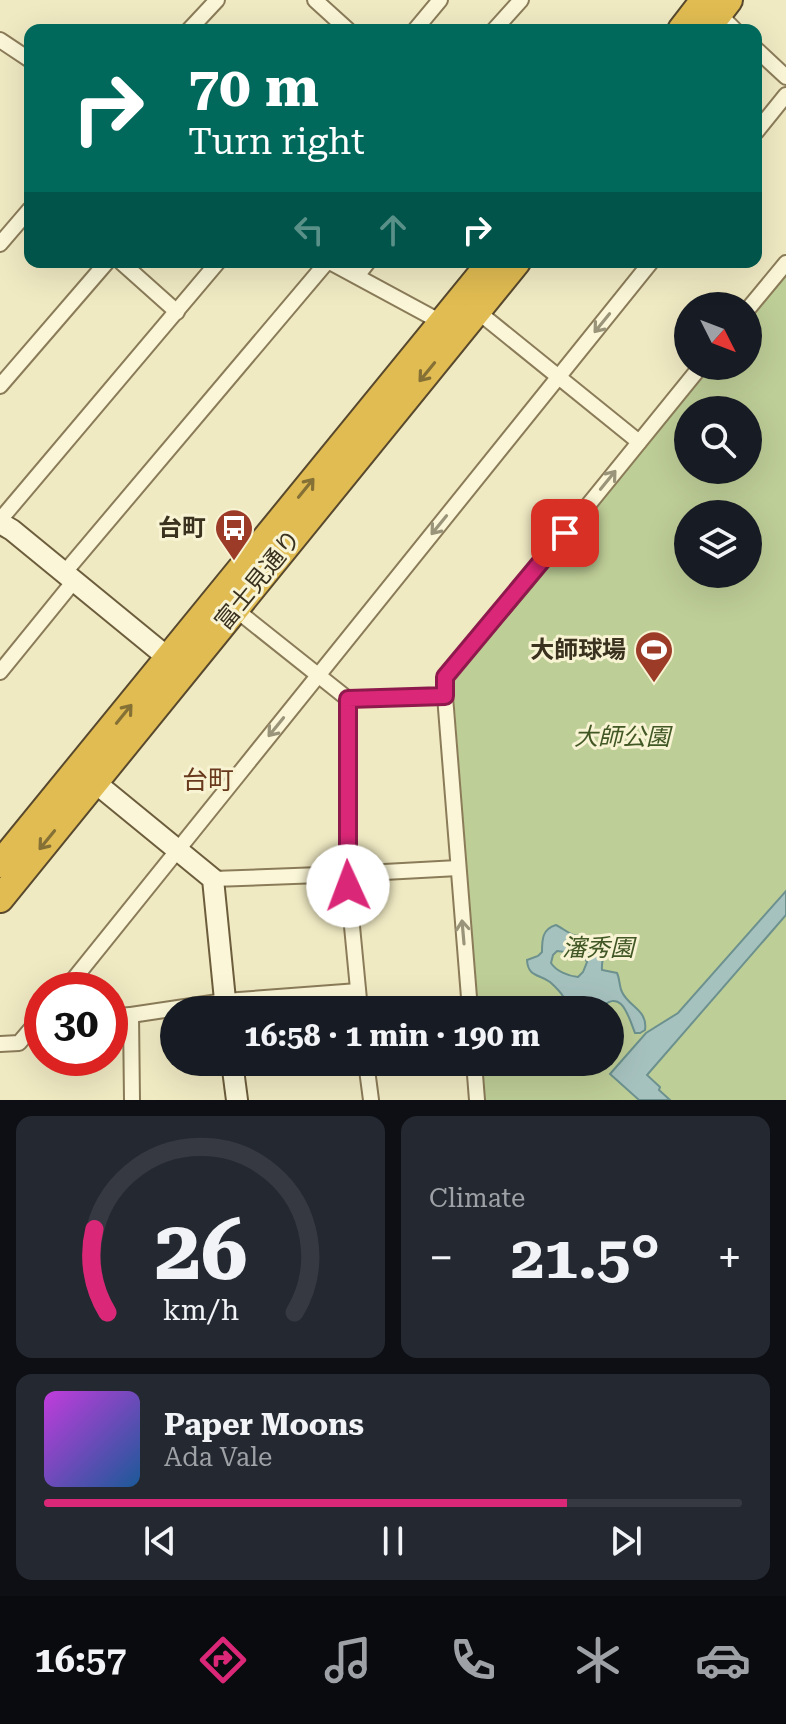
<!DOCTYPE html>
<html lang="en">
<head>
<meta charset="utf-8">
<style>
  :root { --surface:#171b24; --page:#242831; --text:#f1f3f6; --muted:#9ea1a6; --line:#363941; --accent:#db2777 }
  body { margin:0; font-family:"Roboto Serif","Noto Sans JP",serif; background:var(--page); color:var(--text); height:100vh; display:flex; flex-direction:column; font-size:30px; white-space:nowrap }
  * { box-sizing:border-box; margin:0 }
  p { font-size:26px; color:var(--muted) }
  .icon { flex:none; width:44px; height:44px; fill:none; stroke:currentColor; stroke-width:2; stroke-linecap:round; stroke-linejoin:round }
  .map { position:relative; height:1100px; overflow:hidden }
  .panel { display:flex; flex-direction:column; gap:16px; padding:16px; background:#0d0f14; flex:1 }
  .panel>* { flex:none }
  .hud { position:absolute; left:24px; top:24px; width:738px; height:244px; border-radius:16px; box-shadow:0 8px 32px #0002; background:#00695c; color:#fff; overflow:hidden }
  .needle { width:52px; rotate:132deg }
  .fabs { position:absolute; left:674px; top:292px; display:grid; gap:16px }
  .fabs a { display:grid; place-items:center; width:88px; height:88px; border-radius:50%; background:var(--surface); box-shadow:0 8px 32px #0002; font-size:40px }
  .speed { position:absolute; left:24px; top:972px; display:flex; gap:16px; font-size:40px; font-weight:700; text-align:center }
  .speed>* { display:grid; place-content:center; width:104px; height:104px; border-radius:50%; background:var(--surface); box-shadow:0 8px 32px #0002; line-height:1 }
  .speed .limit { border:12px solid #d22; background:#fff; color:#111 }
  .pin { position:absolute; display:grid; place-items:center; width:68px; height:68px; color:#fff; margin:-34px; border-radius:16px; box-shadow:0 4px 12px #0006 }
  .me { position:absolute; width:88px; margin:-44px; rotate:358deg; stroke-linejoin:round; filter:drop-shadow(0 0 6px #0008) }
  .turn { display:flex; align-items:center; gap:28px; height:168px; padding:0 32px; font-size:36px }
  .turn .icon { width:104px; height:104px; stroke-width:2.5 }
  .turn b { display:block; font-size:56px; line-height:68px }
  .lanes { display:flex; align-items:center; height:76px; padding:0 32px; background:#0003; justify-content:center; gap:40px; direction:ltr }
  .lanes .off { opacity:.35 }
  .big { font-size:60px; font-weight:700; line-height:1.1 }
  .panel .tile { flex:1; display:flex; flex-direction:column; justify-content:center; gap:12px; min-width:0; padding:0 28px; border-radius:16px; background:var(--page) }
  .panel .dial { align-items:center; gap:0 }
  .dial svg { height:208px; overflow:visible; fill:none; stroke:var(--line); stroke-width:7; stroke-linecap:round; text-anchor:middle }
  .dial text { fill:var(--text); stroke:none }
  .song { display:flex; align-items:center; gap:24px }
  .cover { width:96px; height:96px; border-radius:12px; background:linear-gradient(135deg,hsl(290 70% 55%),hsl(210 70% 35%)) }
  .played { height:8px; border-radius:4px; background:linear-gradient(90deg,var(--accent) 75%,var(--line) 75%) }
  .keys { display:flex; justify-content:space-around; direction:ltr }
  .heat { display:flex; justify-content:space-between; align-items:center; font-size:44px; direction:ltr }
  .panel .tiles { flex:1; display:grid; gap:16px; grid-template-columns:1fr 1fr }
  .tile:last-child { grid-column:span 2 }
  .trip { position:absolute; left:160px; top:996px; width:464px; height:80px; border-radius:40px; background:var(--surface); box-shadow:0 8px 32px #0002; font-weight:700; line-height:80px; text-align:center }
  .dock { display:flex; height:128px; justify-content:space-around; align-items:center; background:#090b0e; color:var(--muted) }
  .dock .icon { width:56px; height:56px }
  .dock .current { color:var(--accent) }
  .dock b { font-size:36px; color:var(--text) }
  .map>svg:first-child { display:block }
  .green { fill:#bece97; fill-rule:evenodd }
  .water { fill:#a6c2bf; stroke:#6c918e; stroke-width:2; fill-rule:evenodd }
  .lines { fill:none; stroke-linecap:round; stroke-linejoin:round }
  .street-casing { stroke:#8b7c59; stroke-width:18 }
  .secondary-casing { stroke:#6c5d3c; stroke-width:24 }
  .highway-casing { stroke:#58492e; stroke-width:30 }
  .street { stroke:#faf6d7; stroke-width:14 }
  .secondary { stroke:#faf6d7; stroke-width:20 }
  .highway { stroke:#e1bc52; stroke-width:26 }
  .oneway { stroke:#9a947a }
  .oneway2 { stroke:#857035 }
  .route-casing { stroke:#8e194d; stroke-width:20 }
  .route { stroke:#db2777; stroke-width:14 }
  .labels { text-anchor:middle; stroke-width:6; stroke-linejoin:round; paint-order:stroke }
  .poi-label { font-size:24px; font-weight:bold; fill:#3a311e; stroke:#f7f3d3; text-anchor:end }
  .street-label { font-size:24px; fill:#3a311e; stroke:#f7f3d3 }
  .park-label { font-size:24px; font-style:italic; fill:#415724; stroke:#f7f3d3 }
  .neighbourhood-label { font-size:26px; fill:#68391c; stroke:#f7f3d3 }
</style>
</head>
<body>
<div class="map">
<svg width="786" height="1100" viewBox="0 0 786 1100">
  <rect width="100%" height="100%" fill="#f0eac3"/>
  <path class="green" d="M786,275v825h-302l-3,-38h129v-52h-133l-24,-327 259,-317h36v-44zM688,410h60v60h-60zM688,514h60v60h-60z"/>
  <g class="water">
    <polygon points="786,891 786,915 647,1075 660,1087 659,1090 670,1100 639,1100 610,1074 646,1033 678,1013"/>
    <path d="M556,925c6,3 11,7 17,10 9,4 24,-4 29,9 4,8 -1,17 0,26l15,3c3,6 2,13 5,19 7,15 26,18 23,38l-5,3h-5c-7,-18 -14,-47 -36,-23h-31c0,-10 -10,-21 -18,-28 -11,-8 -22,-5 -23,-22l11,-4 4,-4c0,-12 0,-23 14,-27zM571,947l9,2 7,13 -4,10 -5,5c-10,-1 -22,-6 -27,-14l2,-8 4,-4 8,1z"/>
  </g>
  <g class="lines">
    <g class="street-casing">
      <g id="street">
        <polyline points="315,0 348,30"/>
        <polyline points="715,10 735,30"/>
        <polyline points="189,30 217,0"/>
        <polyline points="415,30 440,0"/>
        <polyline points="494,30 521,0"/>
        <polyline points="0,40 30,60"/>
        <polyline points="756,49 786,77"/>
        <polyline points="756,132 786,95"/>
        <polyline points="0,244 30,209"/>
        <polyline points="121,262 177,312"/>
        <polyline points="330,262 441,322 446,321"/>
        <polyline points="357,276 368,262"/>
        <polyline points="748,309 786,263"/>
        <polyline points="474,312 477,311 639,442"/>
        <polyline points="0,386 107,262"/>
        <polyline points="0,520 218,262"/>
        <polyline points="65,572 327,262"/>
        <polyline points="235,609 348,699 445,696"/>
        <polyline points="0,672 74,581"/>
        <polyline points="348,699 347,874 360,1010"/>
        <polyline points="213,879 347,874 458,868"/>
        <polyline points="65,990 651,262"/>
        <polyline points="470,1010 445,696 445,677 529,578 701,366"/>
        <polyline points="110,1012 115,1016 131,1015 132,1100"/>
        <polyline points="131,1015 225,1001 358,991"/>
        <polyline points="0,1044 19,1043 42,1016"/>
        <polyline points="366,1062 371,1100"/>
        <polyline points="474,1062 477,1100"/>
      </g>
    </g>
    <g class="secondary-casing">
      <g id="secondary">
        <polyline points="0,523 12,530 178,666"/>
        <polyline points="86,775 213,879 226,1010"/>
        <polyline points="232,1062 237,1100"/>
      </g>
    </g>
    <g class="highway-casing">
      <g id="highway">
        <polyline points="681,30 704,0"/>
        <polyline points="706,30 729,0"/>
        <polyline points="0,864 491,262"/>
        <polyline points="0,899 517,262"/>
      </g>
    </g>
    <use href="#street" class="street"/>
    <use href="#secondary" class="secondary"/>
    <use href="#highway" class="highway"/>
  </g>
  <defs><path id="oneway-shaft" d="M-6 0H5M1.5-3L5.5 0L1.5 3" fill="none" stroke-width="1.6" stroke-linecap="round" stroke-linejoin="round" transform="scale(2)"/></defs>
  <g class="oneway">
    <use href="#oneway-shaft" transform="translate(602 323) rotate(129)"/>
    <use href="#oneway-shaft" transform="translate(608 480) rotate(-51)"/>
    <use href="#oneway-shaft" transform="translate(439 525) rotate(129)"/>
    <use href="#oneway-shaft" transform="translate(276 727) rotate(129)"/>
    <use href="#oneway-shaft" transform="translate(463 932) rotate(-95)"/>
  </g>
  <g class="oneway2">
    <use href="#oneway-shaft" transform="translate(427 372) rotate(129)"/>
    <use href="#oneway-shaft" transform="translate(306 488) rotate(-51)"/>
    <use href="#oneway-shaft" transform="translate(124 714) rotate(-51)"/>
    <use href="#oneway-shaft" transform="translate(47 840) rotate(129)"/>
  </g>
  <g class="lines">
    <g class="route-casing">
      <polyline id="route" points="348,886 348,699 445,696 445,677 565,533"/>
    </g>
    <use href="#route" class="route"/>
  </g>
  <defs>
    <g id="bus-pin" transform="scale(2)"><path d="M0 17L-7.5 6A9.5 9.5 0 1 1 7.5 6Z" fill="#9c3b27" stroke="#f7f3d3"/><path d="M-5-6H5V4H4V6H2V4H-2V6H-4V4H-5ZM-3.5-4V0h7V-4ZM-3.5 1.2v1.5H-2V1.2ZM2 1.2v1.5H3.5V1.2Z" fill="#fff"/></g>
    <g id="stadium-pin" transform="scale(2)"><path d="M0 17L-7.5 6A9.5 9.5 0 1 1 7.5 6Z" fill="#9c3b27" stroke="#f7f3d3"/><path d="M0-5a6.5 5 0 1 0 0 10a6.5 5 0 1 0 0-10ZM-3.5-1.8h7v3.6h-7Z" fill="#fff"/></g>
  </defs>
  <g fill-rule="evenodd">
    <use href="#bus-pin" x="234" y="528"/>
    <use href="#stadium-pin" x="654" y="650"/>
  </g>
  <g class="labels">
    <g class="poi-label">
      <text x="206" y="536">台町</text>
      <text x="626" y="658">大師球場</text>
    </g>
    <g class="street-label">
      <text transform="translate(258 580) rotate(-51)" y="8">富士見通り</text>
    </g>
    <g class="park-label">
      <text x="622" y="745">大師公園</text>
      <text x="598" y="956">瀋秀園</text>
    </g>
    <g class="neighbourhood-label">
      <text x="208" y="789">台町</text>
    </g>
  </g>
</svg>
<div class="fabs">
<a><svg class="needle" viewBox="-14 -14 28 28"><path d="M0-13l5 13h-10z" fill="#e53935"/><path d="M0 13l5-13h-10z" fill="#9ea1a6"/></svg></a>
<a><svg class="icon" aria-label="search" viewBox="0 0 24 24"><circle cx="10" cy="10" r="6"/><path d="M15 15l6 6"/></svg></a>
<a><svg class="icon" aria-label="layers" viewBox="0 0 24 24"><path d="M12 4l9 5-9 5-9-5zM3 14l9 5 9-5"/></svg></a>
</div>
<div class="speed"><div class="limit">30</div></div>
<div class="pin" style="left:565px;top:533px;background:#d93025"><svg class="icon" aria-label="arrive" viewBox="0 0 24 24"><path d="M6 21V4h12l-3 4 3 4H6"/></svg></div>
<svg class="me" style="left:348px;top:886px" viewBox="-20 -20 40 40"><circle r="19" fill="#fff"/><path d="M0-13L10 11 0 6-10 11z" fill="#db2777"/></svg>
<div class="trip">16:58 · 1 min · 190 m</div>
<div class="hud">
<div class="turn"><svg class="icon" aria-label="right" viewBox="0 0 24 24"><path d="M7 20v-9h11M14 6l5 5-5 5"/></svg><div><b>70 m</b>Turn right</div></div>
<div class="lanes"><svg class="icon off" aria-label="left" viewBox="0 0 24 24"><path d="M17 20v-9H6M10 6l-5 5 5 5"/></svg><svg class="icon off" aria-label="ahead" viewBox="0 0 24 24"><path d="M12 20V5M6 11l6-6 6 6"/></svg><svg class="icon" aria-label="right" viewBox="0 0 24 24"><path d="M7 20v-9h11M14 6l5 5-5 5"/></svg></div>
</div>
</div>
<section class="panel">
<div class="tiles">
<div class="tile dial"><svg viewBox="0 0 100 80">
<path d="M14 69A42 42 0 1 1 86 69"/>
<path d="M14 69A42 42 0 0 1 9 37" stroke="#db2777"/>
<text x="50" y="56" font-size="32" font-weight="700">26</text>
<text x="50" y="72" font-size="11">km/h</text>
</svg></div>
<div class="tile"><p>Climate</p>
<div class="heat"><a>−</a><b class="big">21.5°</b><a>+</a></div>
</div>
<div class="tile">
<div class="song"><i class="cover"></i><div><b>Paper Moons</b><p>Ada Vale</p></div></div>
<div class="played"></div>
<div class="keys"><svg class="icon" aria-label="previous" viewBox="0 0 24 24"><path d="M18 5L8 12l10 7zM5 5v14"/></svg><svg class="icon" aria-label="pause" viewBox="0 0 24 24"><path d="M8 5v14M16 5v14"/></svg><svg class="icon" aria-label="next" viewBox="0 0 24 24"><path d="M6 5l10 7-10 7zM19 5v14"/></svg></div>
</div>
</div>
</section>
<nav class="dock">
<b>16:57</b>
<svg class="icon current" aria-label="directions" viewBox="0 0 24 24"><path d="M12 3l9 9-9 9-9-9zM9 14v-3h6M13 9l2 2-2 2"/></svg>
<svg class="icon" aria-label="music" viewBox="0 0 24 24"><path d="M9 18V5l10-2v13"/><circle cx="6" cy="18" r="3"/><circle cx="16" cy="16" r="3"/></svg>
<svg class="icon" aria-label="phone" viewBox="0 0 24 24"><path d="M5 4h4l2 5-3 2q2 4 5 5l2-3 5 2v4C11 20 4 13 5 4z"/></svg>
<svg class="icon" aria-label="climate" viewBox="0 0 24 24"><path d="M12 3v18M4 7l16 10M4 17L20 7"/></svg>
<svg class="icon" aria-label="car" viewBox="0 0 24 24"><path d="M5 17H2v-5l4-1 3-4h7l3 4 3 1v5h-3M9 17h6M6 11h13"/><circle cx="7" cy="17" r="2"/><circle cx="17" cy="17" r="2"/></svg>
</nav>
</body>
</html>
